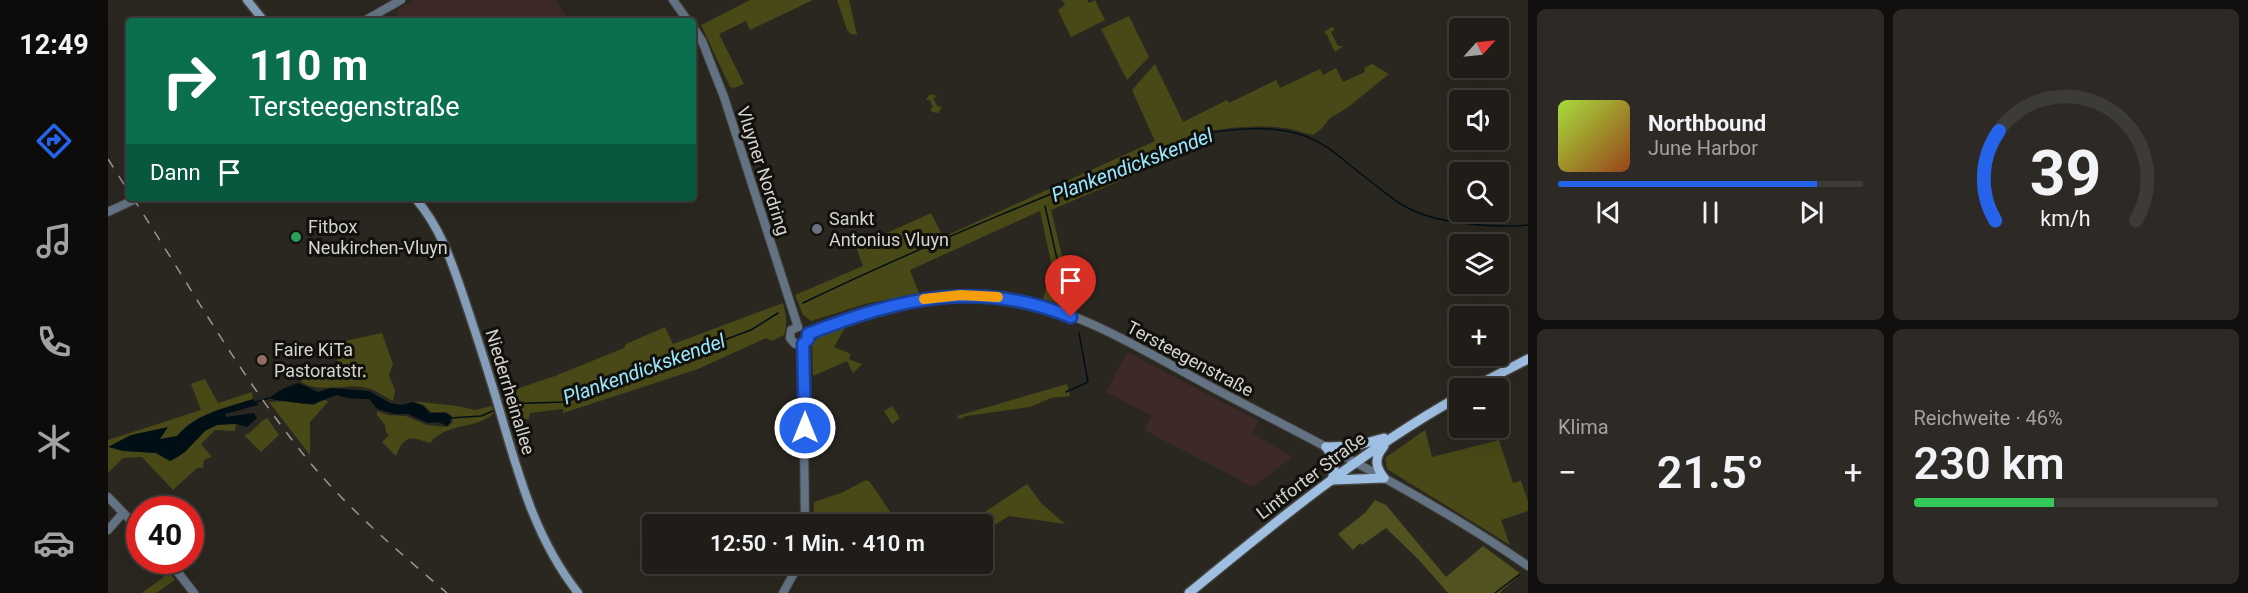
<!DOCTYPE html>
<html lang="de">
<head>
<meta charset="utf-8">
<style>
  :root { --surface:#201d19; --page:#2d2a26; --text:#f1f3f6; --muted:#a2a2a2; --line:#3d3b38; --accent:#2563eb }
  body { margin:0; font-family:Roboto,sans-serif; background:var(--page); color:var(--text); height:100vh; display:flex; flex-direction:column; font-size:22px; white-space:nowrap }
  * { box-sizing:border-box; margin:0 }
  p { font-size:20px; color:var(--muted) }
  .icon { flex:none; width:33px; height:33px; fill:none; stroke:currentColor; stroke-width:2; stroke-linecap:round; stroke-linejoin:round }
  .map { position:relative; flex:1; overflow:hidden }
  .drawer { display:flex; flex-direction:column; gap:9px; padding:9px; background:#12100e; width:720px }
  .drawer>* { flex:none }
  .hud { position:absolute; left:18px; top:18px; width:570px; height:183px; border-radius:6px; box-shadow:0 6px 24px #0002,0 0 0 2px var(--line); background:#0b6e4f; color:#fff; overflow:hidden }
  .needle { width:39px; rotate:63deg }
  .buttons { position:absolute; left:1341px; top:18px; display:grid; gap:12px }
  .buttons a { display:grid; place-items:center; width:60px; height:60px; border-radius:6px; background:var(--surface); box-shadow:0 6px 24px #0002,0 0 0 2px var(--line); font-size:30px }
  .speed { position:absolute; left:18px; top:496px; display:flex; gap:12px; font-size:30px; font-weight:700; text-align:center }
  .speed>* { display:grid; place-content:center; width:78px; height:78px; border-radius:50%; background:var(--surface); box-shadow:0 6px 24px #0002,0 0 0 2px var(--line); line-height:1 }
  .speed .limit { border:9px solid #d22; background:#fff; color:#111 }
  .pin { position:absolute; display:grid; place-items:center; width:51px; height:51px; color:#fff; margin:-62px -26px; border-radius:50% 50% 50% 0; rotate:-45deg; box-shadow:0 0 6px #0007 }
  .pin .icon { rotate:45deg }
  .me { position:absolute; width:66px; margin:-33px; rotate:0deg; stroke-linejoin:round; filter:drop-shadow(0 0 4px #0008) }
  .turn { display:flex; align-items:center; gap:21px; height:126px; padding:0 24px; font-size:27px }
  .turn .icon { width:78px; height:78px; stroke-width:2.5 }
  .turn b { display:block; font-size:42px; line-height:51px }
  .then { display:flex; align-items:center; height:57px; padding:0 24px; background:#0003; gap:12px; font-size:22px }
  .big { font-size:45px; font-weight:600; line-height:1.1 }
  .drawer .card { flex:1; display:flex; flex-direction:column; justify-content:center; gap:9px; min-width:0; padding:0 21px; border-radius:9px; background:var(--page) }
  .drawer .dial { align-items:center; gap:0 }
  .dial svg { height:156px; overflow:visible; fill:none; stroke:var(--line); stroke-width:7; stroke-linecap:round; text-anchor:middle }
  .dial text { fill:var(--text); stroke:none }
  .song { display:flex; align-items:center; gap:18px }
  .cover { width:72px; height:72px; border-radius:9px; background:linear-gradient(135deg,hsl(80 70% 55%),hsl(20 70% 35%)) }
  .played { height:6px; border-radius:3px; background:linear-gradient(90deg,var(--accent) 85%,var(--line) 85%) }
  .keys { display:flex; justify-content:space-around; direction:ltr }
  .heat { display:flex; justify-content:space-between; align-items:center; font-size:33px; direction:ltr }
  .charge { height:9px; border-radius:4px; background:linear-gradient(90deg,#34c759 46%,var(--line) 0) }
  .drawer .tiles { flex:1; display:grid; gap:9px; grid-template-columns:repeat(2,1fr) }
  .trip { position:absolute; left:534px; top:514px; width:351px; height:60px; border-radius:6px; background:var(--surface); box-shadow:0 6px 24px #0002,0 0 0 2px var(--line); font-weight:600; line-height:60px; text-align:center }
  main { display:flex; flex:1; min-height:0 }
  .dock { display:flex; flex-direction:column; width:108px; justify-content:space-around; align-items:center; background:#0d0c0a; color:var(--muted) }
  .dock .icon { width:42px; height:42px }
  .dock .current { color:var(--accent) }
  .dock b { font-size:27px; color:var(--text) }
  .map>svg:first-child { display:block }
  .industrial { fill:#3d2928 }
  .green { fill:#484916 }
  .forest { fill:#51521f }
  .water { fill:#000f15 }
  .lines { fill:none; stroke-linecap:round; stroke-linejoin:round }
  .stream { stroke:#000f15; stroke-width:1.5 }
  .tertiary-casing { stroke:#45433d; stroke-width:10 }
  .secondary-casing { stroke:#45433d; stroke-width:11 }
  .primary-casing { stroke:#45433d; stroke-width:12 }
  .tertiary { stroke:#637384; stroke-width:8 }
  .secondary { stroke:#849eb9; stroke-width:8 }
  .primary { stroke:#9ebfe2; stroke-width:9 }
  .rail { stroke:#9a9793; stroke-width:1.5; stroke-dasharray:10 10; stroke-linecap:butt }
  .route-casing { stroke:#184099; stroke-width:15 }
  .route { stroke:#2563eb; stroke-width:10 }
  .slow { stroke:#f59e0b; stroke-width:10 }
  .worship-dot { fill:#6b7280; stroke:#11100d; stroke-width:2 }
  .leisure-dot { fill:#2e9e5b; stroke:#11100d; stroke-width:2 }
  .education-dot { fill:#8d6e63; stroke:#11100d; stroke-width:2 }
  .labels { text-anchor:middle; stroke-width:6; stroke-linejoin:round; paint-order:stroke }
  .street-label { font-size:18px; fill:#d5d3cf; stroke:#11100d }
  .poi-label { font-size:18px; fill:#d5d3cf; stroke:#11100d; text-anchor:start }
  .water-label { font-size:20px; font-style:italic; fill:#9be7fe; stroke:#11100d }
</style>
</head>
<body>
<main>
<nav class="dock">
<b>12:49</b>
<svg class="icon current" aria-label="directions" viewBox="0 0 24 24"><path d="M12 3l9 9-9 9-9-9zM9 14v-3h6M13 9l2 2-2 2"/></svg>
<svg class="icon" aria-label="music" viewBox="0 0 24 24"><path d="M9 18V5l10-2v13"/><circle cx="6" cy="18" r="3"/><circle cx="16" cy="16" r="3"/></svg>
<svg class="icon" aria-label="phone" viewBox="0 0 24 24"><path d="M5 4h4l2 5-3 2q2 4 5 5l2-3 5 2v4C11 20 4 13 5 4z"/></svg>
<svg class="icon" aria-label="climate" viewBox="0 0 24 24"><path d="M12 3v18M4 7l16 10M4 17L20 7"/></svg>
<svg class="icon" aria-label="car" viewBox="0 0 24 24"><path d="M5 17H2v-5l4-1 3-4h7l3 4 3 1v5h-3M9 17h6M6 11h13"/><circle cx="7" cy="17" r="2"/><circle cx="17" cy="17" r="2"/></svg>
</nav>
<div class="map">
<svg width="1420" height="593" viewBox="0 0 1420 593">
  <rect width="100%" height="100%" fill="#2a2721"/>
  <g class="industrial">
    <polygon points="306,0 448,0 459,18 454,21 291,21 288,10"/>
    <polygon points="1019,352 1151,421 1144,433 1184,457 1145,487 1036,430 1044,416 998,392"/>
  </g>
  <g class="green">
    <polygon points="642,0 705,0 642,30 638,21 611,34 636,84 626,88 622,87 593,25"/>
    <polygon points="729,0 741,0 749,35 743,34 739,30"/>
    <polygon points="954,0 979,0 981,3 987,0 997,20 963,37 950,10 957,5"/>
    <polygon points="1021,16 1041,57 1019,80 993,29"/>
    <polygon points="1224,27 1227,29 1223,32 1230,46 1235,46 1227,52 1219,35 1216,32"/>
    <path d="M1047,64l28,58 44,-22 2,3 47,-23 4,8 40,-19 3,6 13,-7 7,14 22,-10 -1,-4 8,-4 17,10 -42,34 -17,10 -8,10 -9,7c-9,-2 -19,-6 -28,-7 -27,-4 -74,0 -99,9l3,7 -6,10 -132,56 24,99 -32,-10 9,-32 -12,-56 -130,59 9,23 -54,11 -54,17 -8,-6 -8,-20 68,-29 -7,-19 75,-34 12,24 212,-96 -23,-51z"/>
    <polygon points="822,94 830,96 825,98 829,106 834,107 830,113 824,112 822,109 825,108 822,100 818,100"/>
    <path d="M675,303c3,12 5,20 1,32l-12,6 -6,-3 -68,31 -135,44v-4l-33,4 -1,6 -16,1 -5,-4 -7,-22 54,-18 69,-28 2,-4 39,-17 8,17z"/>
    <polygon points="737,328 726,347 743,354 741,359 754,364 745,373 739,361 705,376 704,344 711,337"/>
    <path d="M274,333l11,31 -4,11 6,16 -2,10c-8,-4 -17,-11 -26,-13 -22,-5 -45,6 -66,-6l1,-2 37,-6 -4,-31z"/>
    <path d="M97,379l13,24 34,-11 1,7c-28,9 -57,14 -76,37l-18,4 8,-12 -36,23 25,2 14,8c19,-6 26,-31 46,-36 6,-2 14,-1 20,-1l-1,7 -20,-1 -14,14 11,13 -8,3 -1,8h-6l-24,22 -31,-33 -19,1 -15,15v-33l93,-30 -10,-26z"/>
    <polygon points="959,384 962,396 943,398 922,407 858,416 852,419 849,416"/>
    <polygon points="216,399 220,402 202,422 202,455 161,402 180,401 206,405"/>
    <path d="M304,401l45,5 18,4 17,-4 2,7c-17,17 -48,9 -64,30 -20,-7 -26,-8 -34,13l-14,-14 7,-7 -3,-3 -1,-7 -8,-10v-4l11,4 18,1 21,9 20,2 6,-5 -1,-6 -6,-4h-15l-7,-7z"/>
    <polygon points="784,406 792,418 784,424 776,411"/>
    <path d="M159,418l12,17 -18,17 -17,-17c10,-2 13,-12 23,-17z"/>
    <polygon points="1317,430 1324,457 1391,440 1405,483 1413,481 1420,501 1420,511 1393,520 1402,545 1279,469 1277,458"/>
    <polygon points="758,480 762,482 791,525 705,525 706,502 733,493"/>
    <polygon points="919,484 934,504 957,524 901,516 875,532 874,525 857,525"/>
    <polygon points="783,564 817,564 818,565 787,576"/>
    <polygon points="61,573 67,580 48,593 34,593"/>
  </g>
  <polygon class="forest" points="1267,500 1278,505 1338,577 1375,546 1413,574 1391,593 1340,593 1311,560 1278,528 1254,545 1252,543 1245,550 1230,534 1257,513"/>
  <g class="water">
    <path d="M191,383l19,9 13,-4 38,3 21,12 11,2 12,-3 10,4 7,7h15l6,3 -1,7 -3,3 -9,-4 -10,1 -20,-9h-14l-17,-5 -8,-10c-9,0 -24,0 -32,-4 -8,2 -16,7 -24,9 -3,1 -41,-4 -44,-6 9,-7 18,-12 30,-15z"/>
    <path d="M145,399l5,6 -33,9 1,3 28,-4 3,5 -10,9 -11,-3 -19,1 -12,6 -20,21 -15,9 -14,-8 -33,-2 -15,-4 23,-12 37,-8 -8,12 17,-3c20,-23 47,-27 76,-37z"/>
  </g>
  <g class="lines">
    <g class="stream">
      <polyline points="937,206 959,303"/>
      <path d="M695,303c129,-62 264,-116 397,-169 33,-5 73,-10 105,2 23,8 41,27 60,41 15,11 29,25 45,32 30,15 85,19 118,16"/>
      <polyline points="958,392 980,382 971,333"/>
      <polyline points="148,402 161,398"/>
      <polyline points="395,404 456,402 470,398 579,352 600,346 643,330 670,313"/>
      <polyline points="343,418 373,416 385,411"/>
      <polyline points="1387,593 1412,574"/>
    </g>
    <g class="tertiary-casing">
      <g id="tertiary">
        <polyline points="565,0 580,21"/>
        <polyline points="256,21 293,0"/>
        <polyline points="585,27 594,41 616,97 690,327"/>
        <polyline points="0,212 30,198"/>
        <polyline points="690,327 683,330 682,338 687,344 695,344"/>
        <path d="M700,334c62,-25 131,-45 198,-36 74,10 146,58 211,92 105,55 213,108 311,176"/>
        <polyline points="695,344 697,525"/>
        <polyline points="0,497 32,530"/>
        <polyline points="0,530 15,513"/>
        <polyline points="61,561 86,593"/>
        <polyline points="675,593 691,564"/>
      </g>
    </g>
    <g class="secondary-casing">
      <g id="secondary">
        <polyline points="139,0 156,21"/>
        <path d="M307,198c27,31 38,68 51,106 13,39 26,79 37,118 18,62 35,120 75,171"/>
      </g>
    </g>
    <g class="primary-casing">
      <g id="primary">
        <polyline points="1364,388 1420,359"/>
        <path d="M1276,446c-10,12 -9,20 0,32"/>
        <polyline points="1218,447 1247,446 1276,438"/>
        <path d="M1218,447c9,11 10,18 6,33"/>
        <polyline points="1224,480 1276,478"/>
        <path d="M1081,593c86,-71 173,-142 271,-197"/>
      </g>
    </g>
    <use href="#tertiary" class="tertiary"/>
    <use href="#secondary" class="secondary"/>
    <use href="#primary" class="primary"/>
    <g class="rail">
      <polyline points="0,159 21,192"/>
      <path d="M25,198c57,88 109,181 175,262 41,50 90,91 139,133"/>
    </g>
  </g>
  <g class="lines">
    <g class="route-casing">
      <path id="route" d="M697,428l-2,-84 5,-5v-5c90,-36 171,-55 263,-17"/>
    </g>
    <use href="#route" class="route"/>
    <polyline class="slow" points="816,299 853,295 890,297"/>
  </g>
  <circle class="worship-dot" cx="709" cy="229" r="6"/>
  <circle class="leisure-dot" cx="188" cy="237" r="6"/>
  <circle class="education-dot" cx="154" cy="360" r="6"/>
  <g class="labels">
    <g class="street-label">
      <text transform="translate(655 171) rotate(72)" y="6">Vluyner Nordring</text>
      <text transform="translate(1082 359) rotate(28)" y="6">Tersteegenstraße</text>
      <text transform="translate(402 392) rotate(73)" y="6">Niederrheinallee</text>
      <text transform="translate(1203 476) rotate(-37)" y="6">Lintforter Straße</text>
    </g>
    <g class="poi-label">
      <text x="721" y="225">Sankt<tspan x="721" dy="21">Antonius Vluyn</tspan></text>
      <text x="200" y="233">Fitbox<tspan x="200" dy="21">Neukirchen-Vluyn</tspan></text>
      <text x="166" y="356">Faire KiTa<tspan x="166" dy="21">Pastoratstr.</tspan></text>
    </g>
    <g class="water-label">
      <text transform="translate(1024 165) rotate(-21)" y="7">Plankendickskendel</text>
      <text transform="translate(536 369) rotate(-20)" y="7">Plankendickskendel</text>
    </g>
  </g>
</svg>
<div class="buttons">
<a><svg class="needle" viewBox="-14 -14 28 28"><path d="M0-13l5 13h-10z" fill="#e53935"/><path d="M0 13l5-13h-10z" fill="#a2a2a2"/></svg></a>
<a><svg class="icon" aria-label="sound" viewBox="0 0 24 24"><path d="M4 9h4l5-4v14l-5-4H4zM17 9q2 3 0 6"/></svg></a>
<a><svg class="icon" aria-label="search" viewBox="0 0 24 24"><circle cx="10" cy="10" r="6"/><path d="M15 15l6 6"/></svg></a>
<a><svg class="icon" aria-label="layers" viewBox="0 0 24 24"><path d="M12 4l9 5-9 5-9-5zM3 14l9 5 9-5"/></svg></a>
<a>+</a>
<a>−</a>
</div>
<div class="speed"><div class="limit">40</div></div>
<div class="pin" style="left:963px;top:317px;background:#d93025"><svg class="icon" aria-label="arrive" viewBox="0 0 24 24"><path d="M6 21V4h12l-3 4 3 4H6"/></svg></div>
<svg class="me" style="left:697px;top:428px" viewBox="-20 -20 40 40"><circle r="17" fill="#2563eb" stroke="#fff" stroke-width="3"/><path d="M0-11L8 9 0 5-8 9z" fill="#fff"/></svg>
<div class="trip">12:50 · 1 Min. · 410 m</div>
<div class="hud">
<div class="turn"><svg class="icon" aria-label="right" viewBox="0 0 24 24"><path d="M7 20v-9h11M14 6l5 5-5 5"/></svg><div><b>110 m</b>Tersteegenstraße</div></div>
<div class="then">Dann<svg class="icon" aria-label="arrive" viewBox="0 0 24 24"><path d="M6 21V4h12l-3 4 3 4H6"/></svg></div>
</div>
</div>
<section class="drawer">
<div class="tiles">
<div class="card">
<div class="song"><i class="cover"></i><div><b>Northbound</b><p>June Harbor</p></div></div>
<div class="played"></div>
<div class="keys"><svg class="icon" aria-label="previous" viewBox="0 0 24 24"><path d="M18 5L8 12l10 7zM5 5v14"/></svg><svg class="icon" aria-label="pause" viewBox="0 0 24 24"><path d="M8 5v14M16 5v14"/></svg><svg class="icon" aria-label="next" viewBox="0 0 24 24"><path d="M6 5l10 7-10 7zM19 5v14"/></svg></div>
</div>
<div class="card dial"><svg viewBox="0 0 100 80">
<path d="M14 69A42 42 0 1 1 86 69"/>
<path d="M14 69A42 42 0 0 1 16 23" stroke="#2563eb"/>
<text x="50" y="56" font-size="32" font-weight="700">39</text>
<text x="50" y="72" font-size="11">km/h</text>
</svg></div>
<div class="card"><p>Klima</p>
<div class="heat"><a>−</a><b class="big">21.5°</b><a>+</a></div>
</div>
<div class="card"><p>Reichweite · 46%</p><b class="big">230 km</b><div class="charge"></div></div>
</div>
</section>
</main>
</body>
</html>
